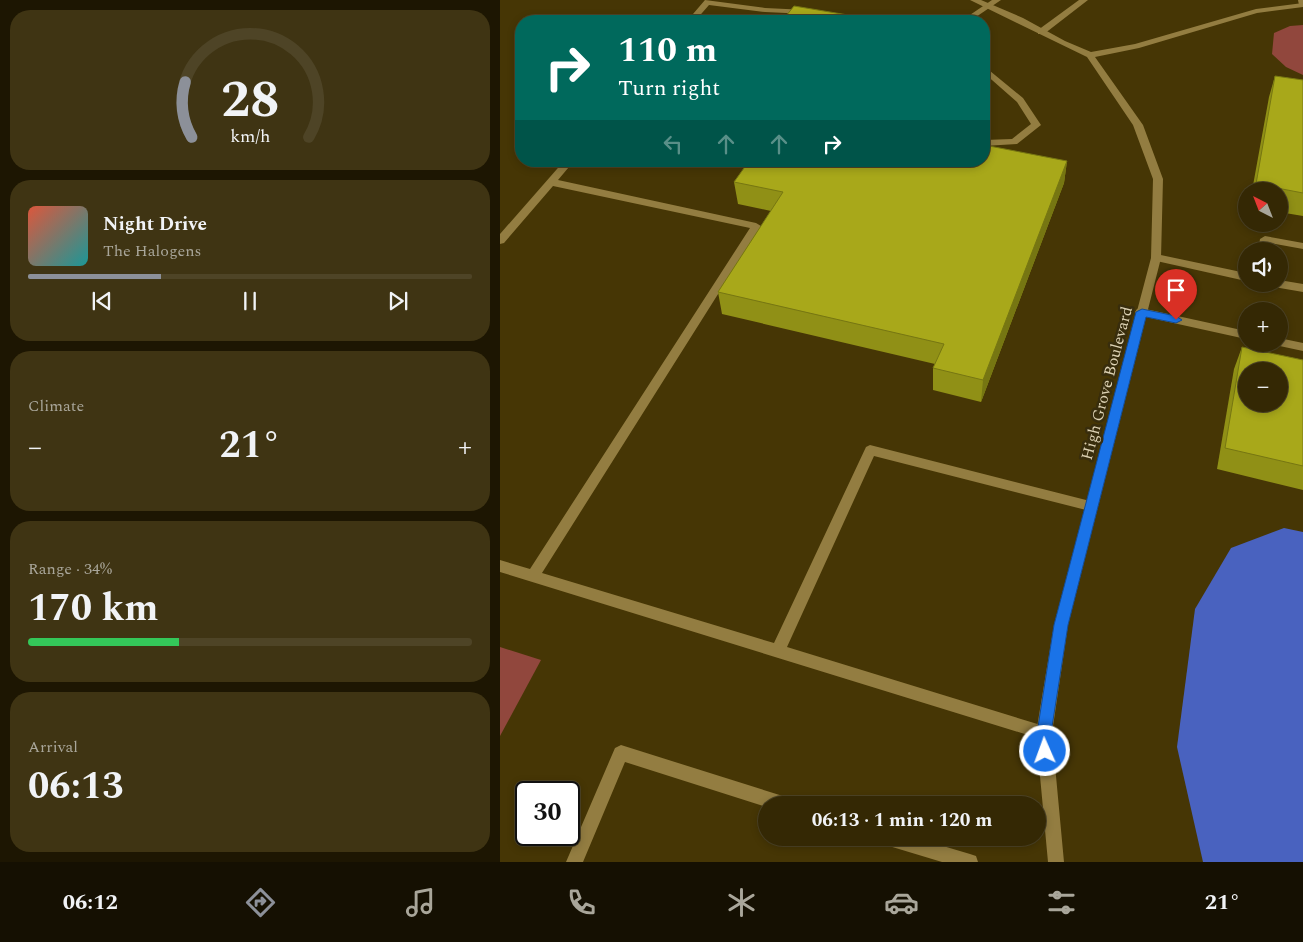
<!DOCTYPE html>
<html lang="en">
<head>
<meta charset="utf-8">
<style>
  :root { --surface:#342804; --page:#3f3413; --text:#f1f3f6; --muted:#a9a69a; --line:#4e4426; --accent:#8c9099 }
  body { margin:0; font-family:Spectral,serif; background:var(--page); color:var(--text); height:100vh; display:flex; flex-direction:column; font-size:19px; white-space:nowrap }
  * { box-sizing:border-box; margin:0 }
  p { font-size:16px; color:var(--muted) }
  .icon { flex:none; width:28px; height:28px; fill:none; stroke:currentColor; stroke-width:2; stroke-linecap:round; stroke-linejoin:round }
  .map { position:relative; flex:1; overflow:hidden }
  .drawer { display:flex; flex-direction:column; gap:10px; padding:10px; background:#1d1602; width:500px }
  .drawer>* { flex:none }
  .hud { position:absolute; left:15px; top:15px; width:475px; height:152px; border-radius:20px; box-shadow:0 2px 8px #0003,0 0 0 1px var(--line); background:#00695c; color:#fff; overflow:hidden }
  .needle { width:32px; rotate:318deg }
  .buttons { position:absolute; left:738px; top:182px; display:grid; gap:10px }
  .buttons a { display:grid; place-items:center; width:50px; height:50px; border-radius:50%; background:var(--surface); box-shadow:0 2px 8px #0003,0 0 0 1px var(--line); font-size:25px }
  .speed { position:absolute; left:15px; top:781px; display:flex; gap:10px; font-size:25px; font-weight:700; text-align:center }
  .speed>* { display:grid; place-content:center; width:65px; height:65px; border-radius:50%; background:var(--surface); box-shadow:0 2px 8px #0003,0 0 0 1px var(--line); line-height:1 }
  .speed .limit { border:2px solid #111; border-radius:8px; background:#fff; color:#111 }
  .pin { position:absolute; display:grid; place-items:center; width:42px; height:42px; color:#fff; margin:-51px -21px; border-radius:50% 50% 50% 0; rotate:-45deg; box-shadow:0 0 5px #0007 }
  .pin .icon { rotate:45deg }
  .me { position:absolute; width:55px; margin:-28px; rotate:358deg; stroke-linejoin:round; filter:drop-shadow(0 0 4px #0008) }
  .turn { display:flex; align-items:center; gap:18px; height:105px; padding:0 20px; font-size:22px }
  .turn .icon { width:65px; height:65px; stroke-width:2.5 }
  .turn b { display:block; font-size:35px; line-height:42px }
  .lanes { display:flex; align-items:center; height:48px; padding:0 20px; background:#0003; justify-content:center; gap:25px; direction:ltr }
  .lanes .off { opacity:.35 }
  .big { font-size:38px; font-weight:700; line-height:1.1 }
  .drawer .widget { flex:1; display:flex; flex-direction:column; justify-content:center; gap:8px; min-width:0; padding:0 18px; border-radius:20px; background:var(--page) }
  .drawer .dial { align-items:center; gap:0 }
  .dial svg { height:130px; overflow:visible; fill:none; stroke:var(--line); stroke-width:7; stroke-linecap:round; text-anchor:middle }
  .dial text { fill:var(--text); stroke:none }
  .song { display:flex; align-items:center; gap:15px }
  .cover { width:60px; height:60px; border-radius:8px; background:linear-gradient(135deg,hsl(10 70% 55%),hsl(180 70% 35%)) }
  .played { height:5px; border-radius:2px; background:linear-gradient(90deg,var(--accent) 30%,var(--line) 30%) }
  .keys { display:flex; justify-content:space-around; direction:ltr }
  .heat { display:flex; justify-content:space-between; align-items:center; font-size:28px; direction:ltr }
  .charge { height:8px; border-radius:4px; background:linear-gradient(90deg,#34c759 34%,var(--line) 0) }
  .trip { position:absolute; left:258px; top:796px; width:288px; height:50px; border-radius:25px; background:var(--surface); box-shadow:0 2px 8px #0003,0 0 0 1px var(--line); font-weight:700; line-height:50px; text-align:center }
  .tabs { display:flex; height:80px; justify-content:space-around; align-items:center; background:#151002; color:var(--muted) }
  .tabs .icon { width:35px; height:35px }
  .tabs .current { color:var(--accent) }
  .tabs b { font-size:22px; color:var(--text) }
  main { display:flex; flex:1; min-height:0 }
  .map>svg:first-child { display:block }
  .green { fill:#91473d }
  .water { fill:#4962bf }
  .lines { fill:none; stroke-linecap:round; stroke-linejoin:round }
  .lane { fill:#937d41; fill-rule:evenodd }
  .street { fill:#937d41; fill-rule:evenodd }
  .wall { fill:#909016 }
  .shaded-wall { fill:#767612 }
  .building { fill:#a8a81a; stroke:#767612; fill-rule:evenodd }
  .route { fill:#1a73e8; stroke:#114b97 }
  .labels { text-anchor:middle; stroke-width:5; stroke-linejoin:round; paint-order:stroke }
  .street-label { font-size:16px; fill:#dcd1b3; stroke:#382d0d }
</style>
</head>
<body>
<main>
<section class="drawer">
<div class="widget dial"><svg viewBox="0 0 100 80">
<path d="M14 69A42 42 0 1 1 86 69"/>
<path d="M14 69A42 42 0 0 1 10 35" stroke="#8c9099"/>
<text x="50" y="56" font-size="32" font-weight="700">28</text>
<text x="50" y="72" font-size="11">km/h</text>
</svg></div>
<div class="widget">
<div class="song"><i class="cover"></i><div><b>Night Drive</b><p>The Halogens</p></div></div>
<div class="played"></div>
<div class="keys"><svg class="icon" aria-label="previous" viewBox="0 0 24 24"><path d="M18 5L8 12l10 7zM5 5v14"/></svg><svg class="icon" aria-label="pause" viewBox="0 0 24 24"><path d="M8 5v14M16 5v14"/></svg><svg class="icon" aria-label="next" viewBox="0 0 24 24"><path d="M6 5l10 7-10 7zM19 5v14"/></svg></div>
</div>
<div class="widget"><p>Climate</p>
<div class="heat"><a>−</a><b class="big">21°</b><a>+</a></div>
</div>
<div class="widget"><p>Range · 34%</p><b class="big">170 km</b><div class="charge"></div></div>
<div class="widget"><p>Arrival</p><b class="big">06:13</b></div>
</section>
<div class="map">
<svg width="803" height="862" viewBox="0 0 803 862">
  <rect width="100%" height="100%" fill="#463605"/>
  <g class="green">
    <polygon points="803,25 803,75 786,67 772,54 774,33 790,26"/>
    <polygon points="0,647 41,660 0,736"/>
  </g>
  <polygon class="water" points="784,528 803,532 803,862 703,862 677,747 695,609 731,548"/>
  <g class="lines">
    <g class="lane">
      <polygon points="205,0 265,8 307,10 311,12 307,14 265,12 209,5 195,21 187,21"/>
      <polygon points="492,0 501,0 470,21 461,21"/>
      <polygon points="579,0 588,0 544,34 538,34 538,30"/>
      <polygon points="798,0 803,0 803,7 799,5"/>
      <polygon points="484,66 523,98 541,125 517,144 484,146 484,140 512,139 531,124 517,102 484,73"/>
      <polygon points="64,161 74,161 58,180 256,223 261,226 42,573 274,643 366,447 370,445 590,501 595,502 597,506 595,510 590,511 374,456 287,647 544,726 550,728 552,733 550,738 544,740 0,572 0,560 30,569 250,228 53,186 4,243 0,244 0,234"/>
      <polygon points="765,236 803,243 803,249 770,243 768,251 758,251 760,239"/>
      <polygon points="656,254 746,273 746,281 652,260 651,258 652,256"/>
      <polygon points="779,280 803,284 803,292 774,287 773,284 779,284"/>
      <polygon points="641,308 746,331 746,339 637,315 635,312 637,309"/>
      <polygon points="779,338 803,343 803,351 775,345 779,344"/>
      <polygon points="121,745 286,797 292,799 294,805 266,805 266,807 125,762 83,862 66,862 115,748"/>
      <polygon points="381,838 416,838 470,854 476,856 478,862 442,862 389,846 383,844"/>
    </g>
    <polygon class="street" points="470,0 481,0 523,18 565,41 591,52 635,44 756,9 803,3 803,7 757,13 639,48 595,57 643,125 663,179 661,258 568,625 552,733 564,862 548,862 536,733 554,625 651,258 653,179 633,125 587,57"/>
  </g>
  <g class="wall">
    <polygon points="775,76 803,80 803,216 779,212 779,191 752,191 769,97"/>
    <polygon points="567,161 564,183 481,402 433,390 433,368 435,364 222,314 218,292 271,211 238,204 234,182"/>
    <polygon points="742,347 803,360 803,490 717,469 734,369"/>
  </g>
  <polygon class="shaded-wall" points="567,161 564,183 481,402 483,380"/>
  <g class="building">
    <polygon points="294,6 384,21 282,21"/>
    <polygon points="775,76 803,80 803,193 756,184"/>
    <polygon points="484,145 567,161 483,380 433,368 444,344 218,292 283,192 234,182 249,161 484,161"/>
    <path d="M742,347l61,13v106l-78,-18zM746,371h33v33h-33z"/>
  </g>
  <polygon class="route" points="642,309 676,316 682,320 676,323 646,317 568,625 551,733 553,751 550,756 545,758 540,756 537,733 554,625 636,312"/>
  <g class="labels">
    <g class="street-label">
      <text transform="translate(606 383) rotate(-75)" y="6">High Grove Boulevard</text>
    </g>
  </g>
</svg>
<div class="buttons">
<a><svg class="needle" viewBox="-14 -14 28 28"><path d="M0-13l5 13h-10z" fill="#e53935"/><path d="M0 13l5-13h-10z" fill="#a9a69a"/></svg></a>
<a><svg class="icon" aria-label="sound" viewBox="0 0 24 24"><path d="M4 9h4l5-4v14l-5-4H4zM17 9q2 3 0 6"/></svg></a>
<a>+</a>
<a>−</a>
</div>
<div class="speed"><div class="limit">30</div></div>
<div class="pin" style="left:676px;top:320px;background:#d93025"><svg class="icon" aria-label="arrive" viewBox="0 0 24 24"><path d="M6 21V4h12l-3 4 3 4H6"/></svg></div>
<svg class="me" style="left:545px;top:751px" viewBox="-20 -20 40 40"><circle r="17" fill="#1a73e8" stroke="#fff" stroke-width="3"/><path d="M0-11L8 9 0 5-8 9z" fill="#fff"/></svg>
<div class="trip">06:13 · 1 min · 120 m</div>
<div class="hud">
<div class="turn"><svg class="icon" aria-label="right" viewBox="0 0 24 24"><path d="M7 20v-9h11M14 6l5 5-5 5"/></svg><div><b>110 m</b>Turn right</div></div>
<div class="lanes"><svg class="icon off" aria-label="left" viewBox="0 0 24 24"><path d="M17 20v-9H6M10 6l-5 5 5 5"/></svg><svg class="icon off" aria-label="ahead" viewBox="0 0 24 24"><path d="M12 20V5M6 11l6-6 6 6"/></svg><svg class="icon off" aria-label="ahead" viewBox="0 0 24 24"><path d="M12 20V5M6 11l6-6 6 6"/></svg><svg class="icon" aria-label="right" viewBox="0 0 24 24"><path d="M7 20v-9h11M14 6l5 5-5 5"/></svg></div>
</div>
</div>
</main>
<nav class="tabs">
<b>06:12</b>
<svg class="icon current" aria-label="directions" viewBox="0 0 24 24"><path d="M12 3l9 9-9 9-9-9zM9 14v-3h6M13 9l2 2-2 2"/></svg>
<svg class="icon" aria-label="music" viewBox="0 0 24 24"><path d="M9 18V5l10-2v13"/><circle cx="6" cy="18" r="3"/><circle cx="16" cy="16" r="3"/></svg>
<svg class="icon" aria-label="phone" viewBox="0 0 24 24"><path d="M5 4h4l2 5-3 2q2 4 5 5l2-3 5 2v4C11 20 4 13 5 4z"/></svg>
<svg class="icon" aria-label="climate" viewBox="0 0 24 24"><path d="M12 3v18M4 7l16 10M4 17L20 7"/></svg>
<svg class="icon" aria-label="car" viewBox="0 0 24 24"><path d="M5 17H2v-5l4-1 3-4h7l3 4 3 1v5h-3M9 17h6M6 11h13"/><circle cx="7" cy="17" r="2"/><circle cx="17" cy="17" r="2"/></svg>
<svg class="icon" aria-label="filters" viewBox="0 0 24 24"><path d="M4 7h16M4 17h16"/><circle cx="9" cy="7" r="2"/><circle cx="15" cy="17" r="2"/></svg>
<b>21°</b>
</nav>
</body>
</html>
